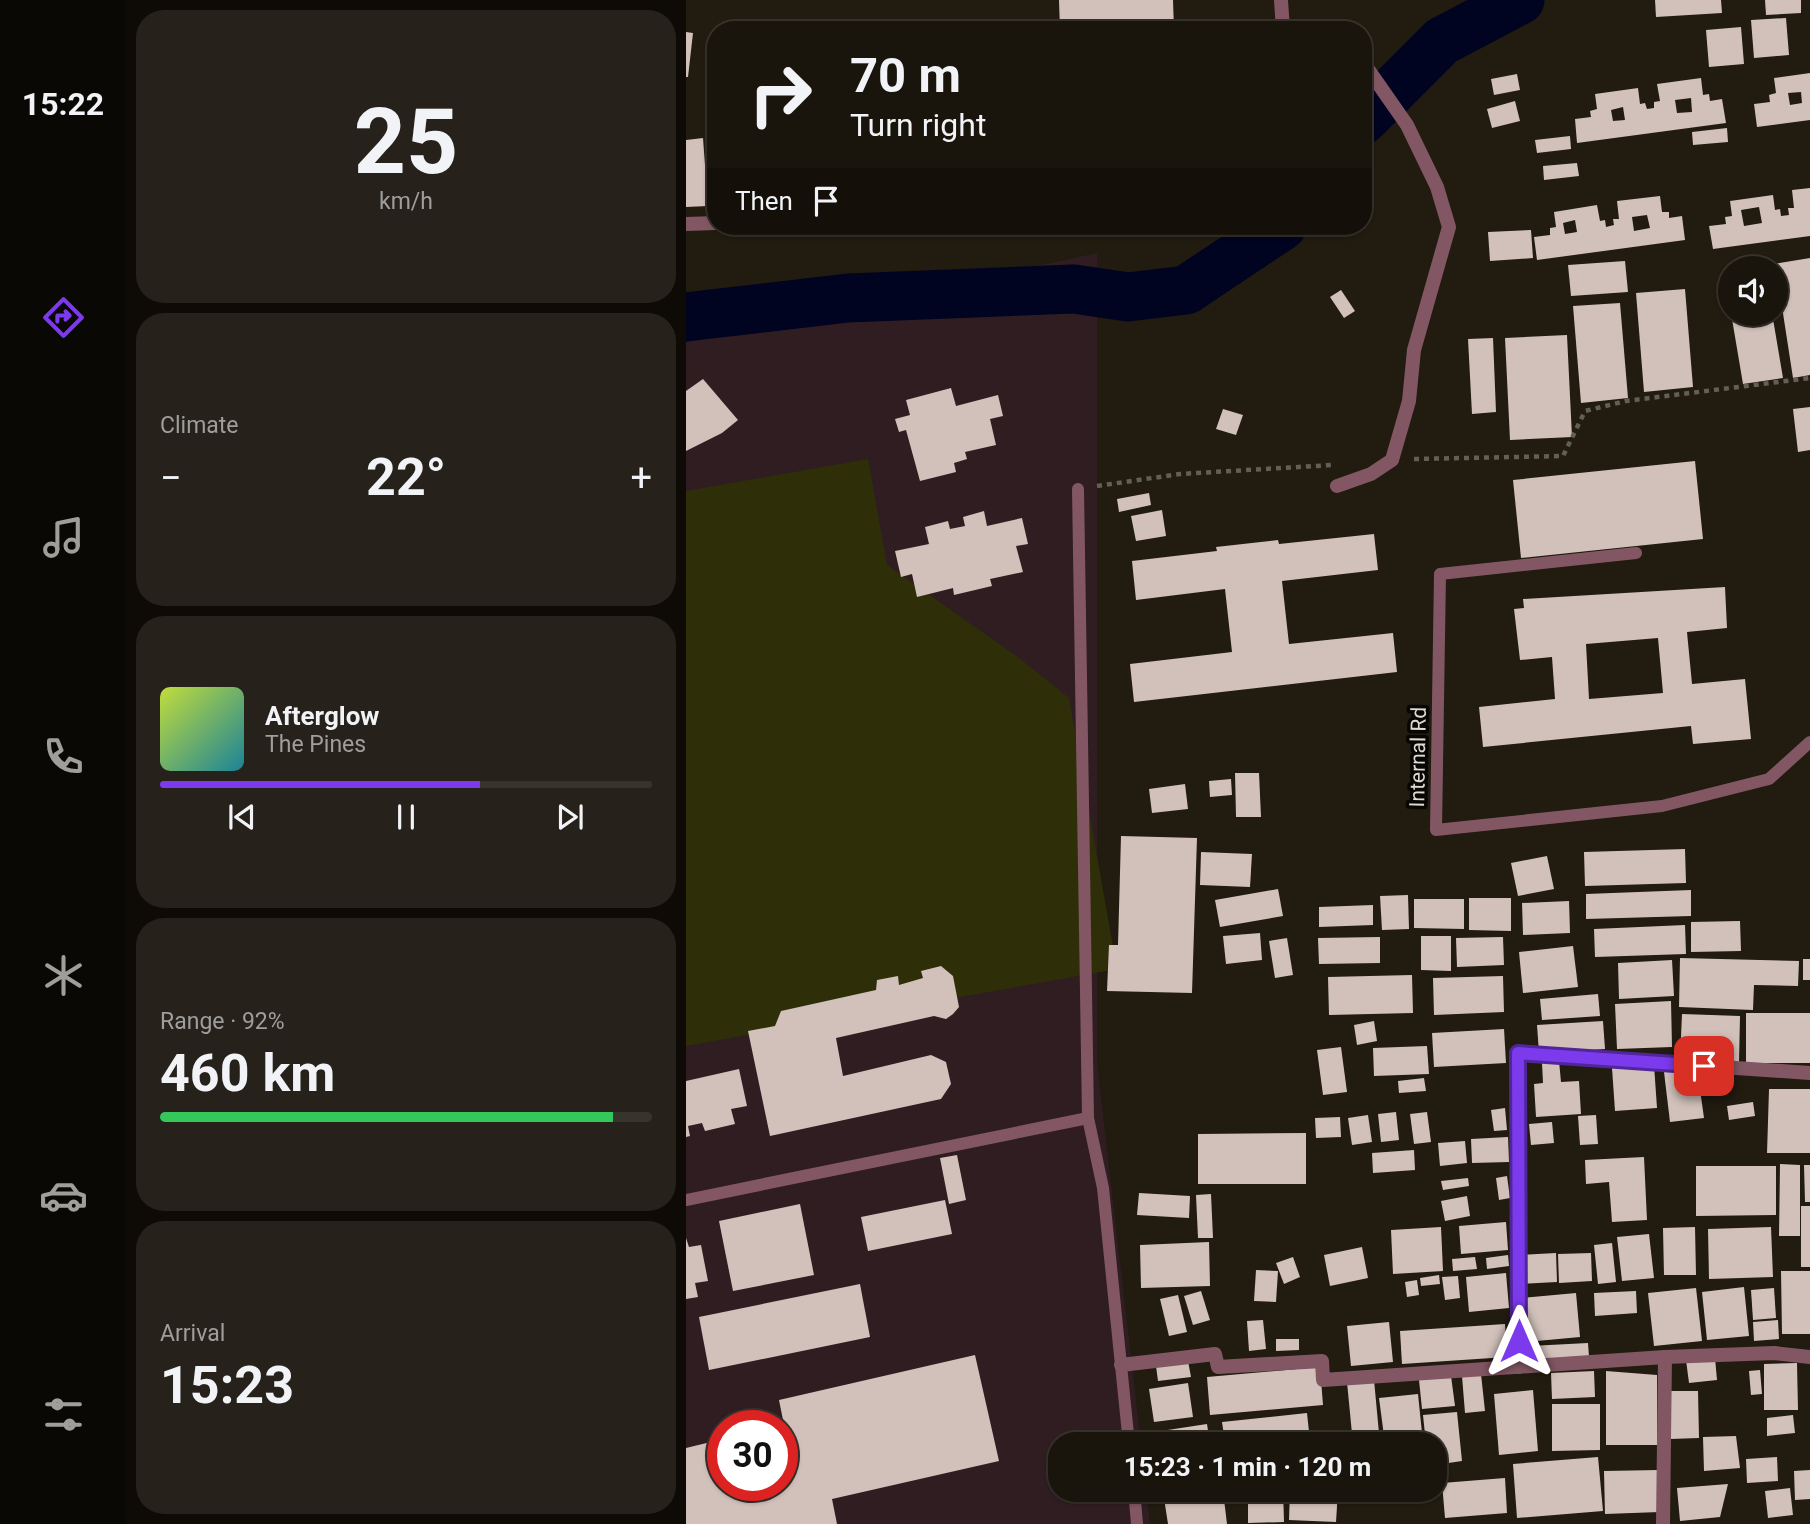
<!DOCTYPE html>
<html lang="en">
<head>
<meta charset="utf-8">
<style>
  :root { --surface:#19140c; --page:#26211a; --text:#f1f3f6; --muted:#9f9e9d; --line:#37332d; --accent:#7c3aed }
  body { margin:0; font-family:Roboto,sans-serif; background:var(--page); color:var(--text); height:100vh; display:flex; flex-direction:column; font-size:26px; white-space:nowrap }
  * { box-sizing:border-box; margin:0 }
  p { font-size:23px; color:var(--muted) }
  .icon { flex:none; width:38px; height:38px; fill:none; stroke:currentColor; stroke-width:2; stroke-linecap:round; stroke-linejoin:round }
  .map { position:relative; flex:1; overflow:hidden }
  .details { display:flex; flex-direction:column; gap:10px; padding:10px; background:#0e0b07; width:560px }
  .details>* { flex:none }
  .banner { position:absolute; left:21px; top:21px; width:665px; height:214px; border-radius:28px; box-shadow:0 2px 5px #0004,0 0 0 2px var(--line); background:#19140c; color:var(--text); overflow:hidden }
  .buttons { position:absolute; left:1032px; top:256px; display:grid; gap:14px }
  .buttons a { display:grid; place-items:center; width:70px; height:70px; border-radius:50%; background:var(--surface); box-shadow:0 2px 5px #0004,0 0 0 2px var(--line); font-size:35px }
  .speed { position:absolute; left:21px; top:1410px; display:flex; gap:14px; font-size:35px; font-weight:700; text-align:center }
  .speed>* { display:grid; place-content:center; width:91px; height:91px; border-radius:50%; background:var(--surface); box-shadow:0 2px 5px #0004,0 0 0 2px var(--line); line-height:1 }
  .speed .limit { border:10px solid #d22; background:#fff; color:#111 }
  .pin { position:absolute; display:grid; place-items:center; width:60px; height:60px; color:#fff; margin:-30px; border-radius:14px; box-shadow:0 4px 10px #0006 }
  .me { position:absolute; width:77px; margin:-38px; rotate:0deg; stroke-linejoin:round; filter:drop-shadow(0 0 5px #0008) }
  .turn { display:flex; align-items:center; gap:24px; height:147px; padding:0 28px; font-size:32px }
  .turn .icon { width:91px; height:91px; stroke-width:2.5 }
  .turn b { display:block; font-size:49px; line-height:60px }
  .then { display:flex; align-items:center; height:66px; padding:0 28px; background:#0003; gap:14px; font-size:26px }
  .big { font-size:52px; font-weight:700; line-height:1.1 }
  .details .tile { flex:1; display:flex; flex-direction:column; justify-content:center; gap:10px; min-width:0; padding:0 24px; border-radius:28px; background:var(--page) }
  .details .dial { align-items:center; gap:0 }
  .dial b { font-size:91px; line-height:1 }
  .song { display:flex; align-items:center; gap:21px }
  .cover { width:84px; height:84px; border-radius:10px; background:linear-gradient(135deg,hsl(70 70% 55%),hsl(190 70% 35%)) }
  .played { height:7px; border-radius:4px; background:linear-gradient(90deg,var(--accent) 65%,var(--line) 65%) }
  .keys { display:flex; justify-content:space-around; direction:ltr }
  .heat { display:flex; justify-content:space-between; align-items:center; font-size:38px; direction:ltr }
  .charge { height:10px; border-radius:5px; background:linear-gradient(90deg,#34c759 92%,var(--line) 0) }
  .trip { position:absolute; left:362px; top:1432px; width:399px; height:70px; border-radius:28px; background:var(--surface); box-shadow:0 2px 5px #0004,0 0 0 2px var(--line); font-weight:700; line-height:70px; text-align:center }
  main { display:flex; flex:1; min-height:0 }
  .dock { display:flex; flex-direction:column; width:126px; justify-content:space-around; align-items:center; background:#0a0805; color:var(--muted) }
  .dock .icon { width:49px; height:49px }
  .dock .current { color:var(--accent) }
  .dock b { font-size:32px; color:var(--text) }
  .map>svg:first-child { display:block }
  .medical { fill:#2f1d22; fill-rule:evenodd }
  .green { fill:#2e2f09 }
  .lines { fill:none; stroke-linecap:round; stroke-linejoin:round }
  .river { stroke:#000420; stroke-width:49 }
  .building { fill:#d2c1bb; fill-rule:evenodd }
  .path { stroke:#645f55; stroke-width:4.5; stroke-dasharray:5 5; stroke-linecap:butt }
  .lane { stroke:#825763; stroke-width:12 }
  .street { stroke:#825763; stroke-width:14 }
  .route-casing { stroke:#51269a; stroke-width:18 }
  .route { stroke:#7c3aed; stroke-width:12 }
  .labels { text-anchor:middle; stroke-width:7; stroke-linejoin:round; paint-order:stroke }
  .street-label { font-size:21px; fill:#dfdbd4; stroke:#080603 }
</style>
</head>
<body>
<main>
<nav class="dock">
<b>15:22</b>
<svg class="icon current" aria-label="directions" viewBox="0 0 24 24"><path d="M12 3l9 9-9 9-9-9zM9 14v-3h6M13 9l2 2-2 2"/></svg>
<svg class="icon" aria-label="music" viewBox="0 0 24 24"><path d="M9 18V5l10-2v13"/><circle cx="6" cy="18" r="3"/><circle cx="16" cy="16" r="3"/></svg>
<svg class="icon" aria-label="phone" viewBox="0 0 24 24"><path d="M5 4h4l2 5-3 2q2 4 5 5l2-3 5 2v4C11 20 4 13 5 4z"/></svg>
<svg class="icon" aria-label="climate" viewBox="0 0 24 24"><path d="M12 3v18M4 7l16 10M4 17L20 7"/></svg>
<svg class="icon" aria-label="car" viewBox="0 0 24 24"><path d="M5 17H2v-5l4-1 3-4h7l3 4 3 1v5h-3M9 17h6M6 11h13"/><circle cx="7" cy="17" r="2"/><circle cx="17" cy="17" r="2"/></svg>
<svg class="icon" aria-label="filters" viewBox="0 0 24 24"><path d="M4 7h16M4 17h16"/><circle cx="9" cy="7" r="2"/><circle cx="15" cy="17" r="2"/></svg>
</nav>
<section class="details">
<div class="tile dial"><b>25</b><p>km/h</p></div>
<div class="tile"><p>Climate</p>
<div class="heat"><a>−</a><b class="big">22°</b><a>+</a></div>
</div>
<div class="tile">
<div class="song"><i class="cover"></i><div><b>Afterglow</b><p>The Pines</p></div></div>
<div class="played"></div>
<div class="keys"><svg class="icon" aria-label="previous" viewBox="0 0 24 24"><path d="M18 5L8 12l10 7zM5 5v14"/></svg><svg class="icon" aria-label="pause" viewBox="0 0 24 24"><path d="M8 5v14M16 5v14"/></svg><svg class="icon" aria-label="next" viewBox="0 0 24 24"><path d="M6 5l10 7-10 7zM19 5v14"/></svg></div>
</div>
<div class="tile"><p>Range · 92%</p><b class="big">460 km</b><div class="charge"></div></div>
<div class="tile"><p>Arrival</p><b class="big">15:23</b></div>
</section>
<div class="map">
<svg width="1124" height="1524" viewBox="0 0 1124 1524">
  <rect width="100%" height="100%" fill="#211b10"/>
  <path class="medical" d="M411,253v810l44,381h-81v45h86l4,35h-464v-1182zM37,1426h59v60h-59z"/>
  <polygon class="green" points="182,459 201,565 333,658 383,698 431,969 0,1046 0,491"/>
  <g class="lines">
    <g class="river">
      <polyline points="677,120 756,41 834,0"/>
      <polyline points="0,317 162,298 388,289 442,297 500,290 596,226"/>
    </g>
  </g>
  <g class="building">
    <polygon points="373,0 487,0 488,30 374,30"/>
    <polygon points="969,0 1035,0 1036,13 970,17"/>
    <polygon points="1079,0 1115,0 1115,13 1080,15"/>
    <polygon points="1100,18 1103,55 1068,58 1065,20"/>
    <polygon points="1055,27 1058,64 1023,67 1020,30"/>
    <polygon points="0,32 7,33 2,77 0,77"/>
    <path d="M1124,73v47l-53,7 -3,-23 16,-2 -1,-7 7,-2 -2,-15zM1115,92l1,11 -12,2 -2,-12z"/>
    <polygon points="831,74 834,90 808,95 805,79"/>
    <path d="M1015,78l2,17 6,-1 1,7 12,-2 4,24 -149,20 -2,-24 16,-2 -1,-6 7,-2 -2,-15 43,-6 2,16 5,-1 2,6 7,-1v-6l6,-1 -3,-17zM1005,98l1,14 -15,1 -2,-13zM937,107l2,13 -12,1 -2,-11z"/>
    <polygon points="829,101 834,121 806,128 801,109"/>
    <polygon points="1041,128 1042,142 1007,145 1006,132"/>
    <polygon points="884,136 885,149 851,153 849,140"/>
    <polygon points="17,138 22,206 0,207 0,140"/>
    <polygon points="891,163 893,176 858,180 857,166"/>
    <path d="M1124,188v48l-97,13 -4,-23 17,-2 -1,-7 7,-1 -2,-15 43,-6 2,15 5,-1 1,7 8,-1 -1,-7h6l-2,-18zM1073,207l3,16 -18,3 -3,-16z"/>
    <path d="M974,196l2,16h7v6l13,-2 3,24 -148,20 -3,-23 16,-2v-7l6,-1 -2,-15 43,-7 3,16 5,-1 1,7 8,-2 -1,-6h6l-2,-18zM961,215l3,13 -16,3 -2,-14zM889,220l2,12 -12,2 -2,-11z"/>
    <polygon points="845,230 847,258 804,261 802,232"/>
    <polygon points="1124,258 1124,375 1107,378 1090,268 1088,264"/>
    <polygon points="939,261 942,292 885,296 882,265"/>
    <polygon points="1045,270 1045,304 1043,304 1038,271"/>
    <polygon points="999,289 1007,387 958,392 950,293"/>
    <polygon points="655,290 669,311 658,318 644,297"/>
    <polygon points="934,303 942,398 895,403 887,306"/>
    <polygon points="1045,313 1086,313 1097,378 1057,384"/>
    <polygon points="881,335 886,437 824,440 819,338"/>
    <polygon points="807,338 810,412 786,414 782,339"/>
    <polygon points="17,379 52,420 36,433 0,451 0,391"/>
    <polygon points="265,388 270,406 312,395 317,416 304,419 310,445 279,452 281,459 268,463 270,472 234,481 220,430 213,432 209,419 224,415 220,400"/>
    <polygon points="1124,407 1124,450 1112,452 1107,409"/>
    <polygon points="537,409 557,415 550,435 530,429"/>
    <polygon points="1009,461 1017,539 835,558 827,480"/>
    <polygon points="463,493 465,505 433,512 431,499"/>
    <polygon points="476,510 480,536 450,541 445,516"/>
    <polygon points="298,511 301,526 336,518 342,544 330,546 337,572 304,579 306,586 268,595 267,588 231,597 226,574 215,577 209,551 243,544 239,527 262,521 264,529 279,526 277,517"/>
    <polygon points="688,534 692,570 596,581 603,644 707,633 711,672 448,702 444,664 546,652 539,589 450,600 446,561 531,551 530,547 592,540 593,544"/>
    <path d="M1039,587l2,41 -40,4 5,52 53,-5 6,60 -58,5 -2,-18 -208,21 -4,-40 76,-8 -3,-42 -32,3 -6,-51 10,-1 -1,-9zM972,638l5,55 -74,6 -3,-55z"/>
    <polygon points="549,773 573,773 575,817 550,817"/>
    <polygon points="545,779 546,795 524,797 523,781"/>
    <polygon points="499,784 502,809 466,813 463,789"/>
    <polygon points="435,836 511,838 506,993 421,991 423,945 432,945"/>
    <polygon points="999,849 1000,883 899,886 898,852"/>
    <polygon points="515,852 566,854 564,887 514,885"/>
    <polygon points="861,856 868,889 832,896 825,863"/>
    <polygon points="592,889 597,916 534,927 529,900"/>
    <polygon points="1005,890 1005,916 900,919 900,894"/>
    <polygon points="722,895 723,929 696,930 694,896"/>
    <polygon points="783,898 825,898 825,931 783,930"/>
    <polygon points="728,899 778,899 778,929 728,928"/>
    <polygon points="883,901 884,933 837,935 836,903"/>
    <polygon points="687,905 687,925 633,927 633,907"/>
    <polygon points="1054,921 1055,951 1005,952 1005,922"/>
    <polygon points="999,925 1000,954 909,957 908,929"/>
    <polygon points="574,933 576,960 540,964 537,936"/>
    <polygon points="735,936 765,936 765,971 735,970"/>
    <polygon points="694,937 694,963 633,964 632,938"/>
    <polygon points="817,937 818,965 771,967 770,938"/>
    <polygon points="601,938 607,975 589,978 583,941"/>
    <polygon points="887,946 892,987 837,993 833,952"/>
    <polygon points="994,958 1113,961 1112,986 1068,985 1067,1010 993,1007"/>
    <rect x="1117" y="959" width="7" height="21"/>
    <polygon points="986,960 988,996 933,999 932,963"/>
    <polygon points="255,966 267,976 273,1007 267,1014 260,1019 248,1016 150,1038 157,1076 245,1055 260,1062 265,1084 255,1099 84,1136 62,1031 89,1026 95,1011 190,990 191,980 212,976 213,985 237,978 235,971"/>
    <polygon points="726,975 727,1013 643,1015 642,977"/>
    <polygon points="817,976 818,1012 748,1015 747,978"/>
    <polygon points="912,994 914,1016 856,1020 854,999"/>
    <polygon points="985,1001 986,1047 931,1049 929,1004"/>
    <rect x="1060" y="1013" width="64" height="50"/>
    <polygon points="996,1014 1054,1016 1053,1062 994,1060"/>
    <polygon points="688,1021 691,1041 671,1045 668,1025"/>
    <polygon points="917,1021 919,1049 853,1053 851,1025"/>
    <polygon points="818,1029 820,1063 748,1067 746,1033"/>
    <polygon points="741,1046 743,1074 688,1076 687,1048"/>
    <polygon points="655,1047 661,1092 637,1095 631,1050"/>
    <polygon points="873,1061 875,1082 893,1081 895,1114 850,1117 848,1084 857,1083 856,1063"/>
    <polygon points="968,1065 971,1108 929,1111 926,1068"/>
    <polygon points="1011,1068 1018,1118 984,1122 978,1072"/>
    <polygon points="53,1069 61,1106 45,1109 49,1124 19,1131 16,1123 2,1126 4,1136 0,1137 0,1081"/>
    <polygon points="738,1078 740,1091 713,1093 712,1081"/>
    <polygon points="1083,1089 1124,1089 1124,1153 1081,1153"/>
    <polygon points="1067,1102 1069,1116 1043,1120 1041,1106"/>
    <polygon points="819,1108 821,1130 808,1131 805,1110"/>
    <polygon points="710,1112 713,1140 695,1142 692,1114"/>
    <polygon points="741,1112 745,1142 728,1144 724,1114"/>
    <polygon points="682,1115 686,1142 666,1145 662,1118"/>
    <polygon points="910,1115 912,1144 894,1145 892,1116"/>
    <polygon points="654,1117 655,1137 630,1138 629,1118"/>
    <polygon points="866,1122 868,1143 845,1145 843,1124"/>
    <polygon points="620,1133 620,1184 512,1184 512,1134"/>
    <polygon points="822,1137 823,1162 786,1163 785,1139"/>
    <polygon points="779,1141 781,1163 754,1166 752,1143"/>
    <polygon points="728,1150 729,1170 687,1173 686,1153"/>
    <polygon points="271,1155 280,1200 263,1204 254,1158"/>
    <polygon points="958,1157 961,1220 926,1222 923,1182 900,1184 899,1160"/>
    <polygon points="1094,1164 1114,1165 1114,1236 1093,1236"/>
    <polygon points="1118,1165 1124,1165 1124,1202 1119,1202"/>
    <polygon points="1010,1166 1090,1166 1090,1215 1010,1216"/>
    <polygon points="821,1176 824,1198 813,1200 810,1178"/>
    <polygon points="782,1178 783,1186 757,1190 755,1181"/>
    <polygon points="453,1193 504,1196 503,1218 451,1215"/>
    <polygon points="525,1194 527,1238 512,1238 510,1195"/>
    <polygon points="781,1196 784,1216 759,1221 755,1201"/>
    <polygon points="259,1200 266,1234 182,1251 175,1217"/>
    <polygon points="114,1204 128,1275 47,1291 33,1221"/>
    <rect x="1115" y="1206" width="9" height="61"/>
    <polygon points="820,1222 822,1250 775,1254 773,1226"/>
    <polygon points="755,1227 757,1271 707,1274 705,1230"/>
    <polygon points="1009,1227 1010,1275 978,1275 977,1228"/>
    <polygon points="1085,1227 1087,1277 1023,1279 1022,1229"/>
    <polygon points="963,1234 968,1278 936,1281 931,1237"/>
    <polygon points="0,1238 3,1247 15,1245 22,1281 9,1283 12,1297 0,1299"/>
    <polygon points="523,1242 524,1286 455,1288 454,1245"/>
    <polygon points="926,1243 930,1282 912,1284 908,1245"/>
    <polygon points="676,1247 682,1278 644,1286 638,1255"/>
    <polygon points="870,1253 871,1282 835,1284 834,1255"/>
    <polygon points="905,1253 906,1281 873,1283 872,1254"/>
    <polygon points="822,1255 823,1266 801,1269 800,1258"/>
    <polygon points="607,1257 614,1277 598,1284 590,1263"/>
    <polygon points="789,1257 791,1269 767,1271 766,1259"/>
    <polygon points="570,1270 592,1271 590,1302 568,1301"/>
    <polygon points="1095,1271 1124,1271 1124,1334 1096,1334"/>
    <polygon points="820,1273 823,1308 783,1312 780,1277"/>
    <polygon points="753,1275 754,1284 735,1286 734,1278"/>
    <polygon points="772,1276 774,1298 759,1300 756,1277"/>
    <polygon points="731,1280 733,1295 721,1297 719,1282"/>
    <polygon points="174,1284 184,1337 23,1370 13,1317"/>
    <polygon points="1058,1287 1063,1336 1021,1340 1016,1292"/>
    <polygon points="1010,1288 1016,1341 968,1346 962,1293"/>
    <polygon points="1088,1288 1090,1318 1067,1320 1065,1290"/>
    <polygon points="515,1291 524,1320 507,1325 498,1296"/>
    <polygon points="950,1291 951,1313 909,1316 908,1293"/>
    <polygon points="890,1293 894,1337 840,1342 836,1298"/>
    <polygon points="492,1295 501,1332 483,1336 474,1299"/>
    <polygon points="577,1320 580,1349 563,1351 561,1321"/>
    <polygon points="1092,1320 1093,1339 1068,1341 1067,1322"/>
    <polygon points="703,1322 707,1362 665,1366 661,1326"/>
    <polygon points="819,1324 821,1357 716,1364 714,1331"/>
    <polygon points="590,1339 613,1339 613,1350 590,1351"/>
    <polygon points="902,1343 903,1357 845,1361 844,1346"/>
    <polygon points="289,1355 313,1461 146,1499 151,1524 0,1524 0,1448 37,1439 37,1486 96,1486 96,1425 98,1425 93,1400"/>
    <polygon points="1029,1358 1031,1380 1003,1383 1000,1360"/>
    <polygon points="502,1361 505,1377 472,1381 470,1366"/>
    <polygon points="1111,1363 1112,1410 1078,1410 1078,1364"/>
    <polygon points="634,1367 637,1405 524,1415 521,1377"/>
    <polygon points="1074,1370 1076,1394 1065,1395 1063,1371"/>
    <polygon points="908,1371 909,1397 866,1399 865,1373"/>
    <polygon points="920,1371 971,1375 971,1445 920,1445"/>
    <polygon points="795,1374 799,1411 779,1413 776,1376"/>
    <polygon points="765,1376 769,1406 736,1409 733,1380"/>
    <polygon points="688,1380 694,1444 667,1444 661,1382"/>
    <polygon points="502,1383 507,1417 468,1422 463,1389"/>
    <polygon points="847,1390 852,1451 813,1455 808,1394"/>
    <polygon points="983,1391 1012,1391 1013,1438 984,1439"/>
    <polygon points="732,1394 736,1433 698,1436 693,1398"/>
    <polygon points="866,1404 914,1404 914,1450 866,1451"/>
    <polygon points="771,1412 776,1461 749,1465 749,1444 740,1444 737,1415"/>
    <polygon points="621,1413 623,1432 539,1442 536,1422"/>
    <polygon points="1107,1415 1109,1433 1081,1436 1081,1418"/>
    <polygon points="521,1424 524,1444 464,1444 462,1433"/>
    <polygon points="1050,1436 1054,1468 1018,1471 1017,1437"/>
    <polygon points="735,1438 735,1444 701,1444 701,1442"/>
    <polygon points="912,1457 917,1511 831,1518 827,1464"/>
    <polygon points="1091,1457 1092,1481 1061,1483 1060,1459"/>
    <polygon points="973,1470 974,1512 919,1514 918,1471"/>
    <polygon points="1124,1470 1124,1499 1109,1500 1108,1471"/>
    <polygon points="819,1478 821,1513 759,1518 756,1483"/>
    <polygon points="1042,1484 1034,1517 994,1521 991,1488"/>
    <polygon points="1104,1488 1107,1515 1082,1518 1079,1491"/>
    <polygon points="597,1489 598,1522 562,1523 562,1490"/>
    <polygon points="604,1489 652,1489 650,1522 603,1520"/>
    <polygon points="537,1491 541,1524 482,1524 478,1498"/>
  </g>
  <g class="lines">
    <g class="path">
      <polyline points="728,459 877,456 899,411 940,401 1124,378"/>
      <polyline points="411,486 494,474 646,465"/>
    </g>
    <g class="lane">
      <polyline points="392,489 402,1118 417,1188 443,1444"/>
      <polyline points="950,553 754,574 750,830 976,806 1083,779 1124,742"/>
      <polyline points="0,1200 402,1118"/>
      <polyline points="448,1489 451,1524"/>
    </g>
    <g class="street">
      <polyline points="595,0 597,30"/>
      <polyline points="0,224 30,223"/>
      <polyline points="651,486 685,474 706,460 723,401 728,350 763,227 751,187 721,125 677,62"/>
      <polyline points="435,1365 529,1354 532,1367 636,1361 637,1380 979,1357 1088,1353 1124,1357"/>
      <polyline points="833,1367 832,1053 1124,1073"/>
      <polyline points="977,1524 979,1357"/>
    </g>
  </g>
  <g class="lines">
    <g class="route-casing">
      <polyline id="route" points="833,1341 832,1053 1018,1066"/>
    </g>
    <use href="#route" class="route"/>
  </g>
  <g class="labels">
    <g class="street-label">
      <text transform="translate(732 757) rotate(-89)" y="7">Internal Rd</text>
    </g>
  </g>
</svg>
<div class="buttons">
<a><svg class="icon" aria-label="sound" viewBox="0 0 24 24"><path d="M4 9h4l5-4v14l-5-4H4zM17 9q2 3 0 6"/></svg></a>
</div>
<div class="speed"><div class="limit">30</div></div>
<div class="pin" style="left:1018px;top:1066px;background:#d93025"><svg class="icon" aria-label="arrive" viewBox="0 0 24 24"><path d="M6 21V4h12l-3 4 3 4H6"/></svg></div>
<svg class="me" style="left:833px;top:1341px" viewBox="-20 -20 40 40"><path d="M0-17L14 15 0 8-14 15z" fill="#7c3aed" stroke="#fff" stroke-width="4"/></svg>
<div class="trip">15:23 · 1 min · 120 m</div>
<div class="banner">
<div class="turn"><svg class="icon" aria-label="right" viewBox="0 0 24 24"><path d="M7 20v-9h11M14 6l5 5-5 5"/></svg><div><b>70 m</b>Turn right</div></div>
<div class="then">Then<svg class="icon" aria-label="arrive" viewBox="0 0 24 24"><path d="M6 21V4h12l-3 4 3 4H6"/></svg></div>
</div>
</div>
</main>
</body>
</html>
